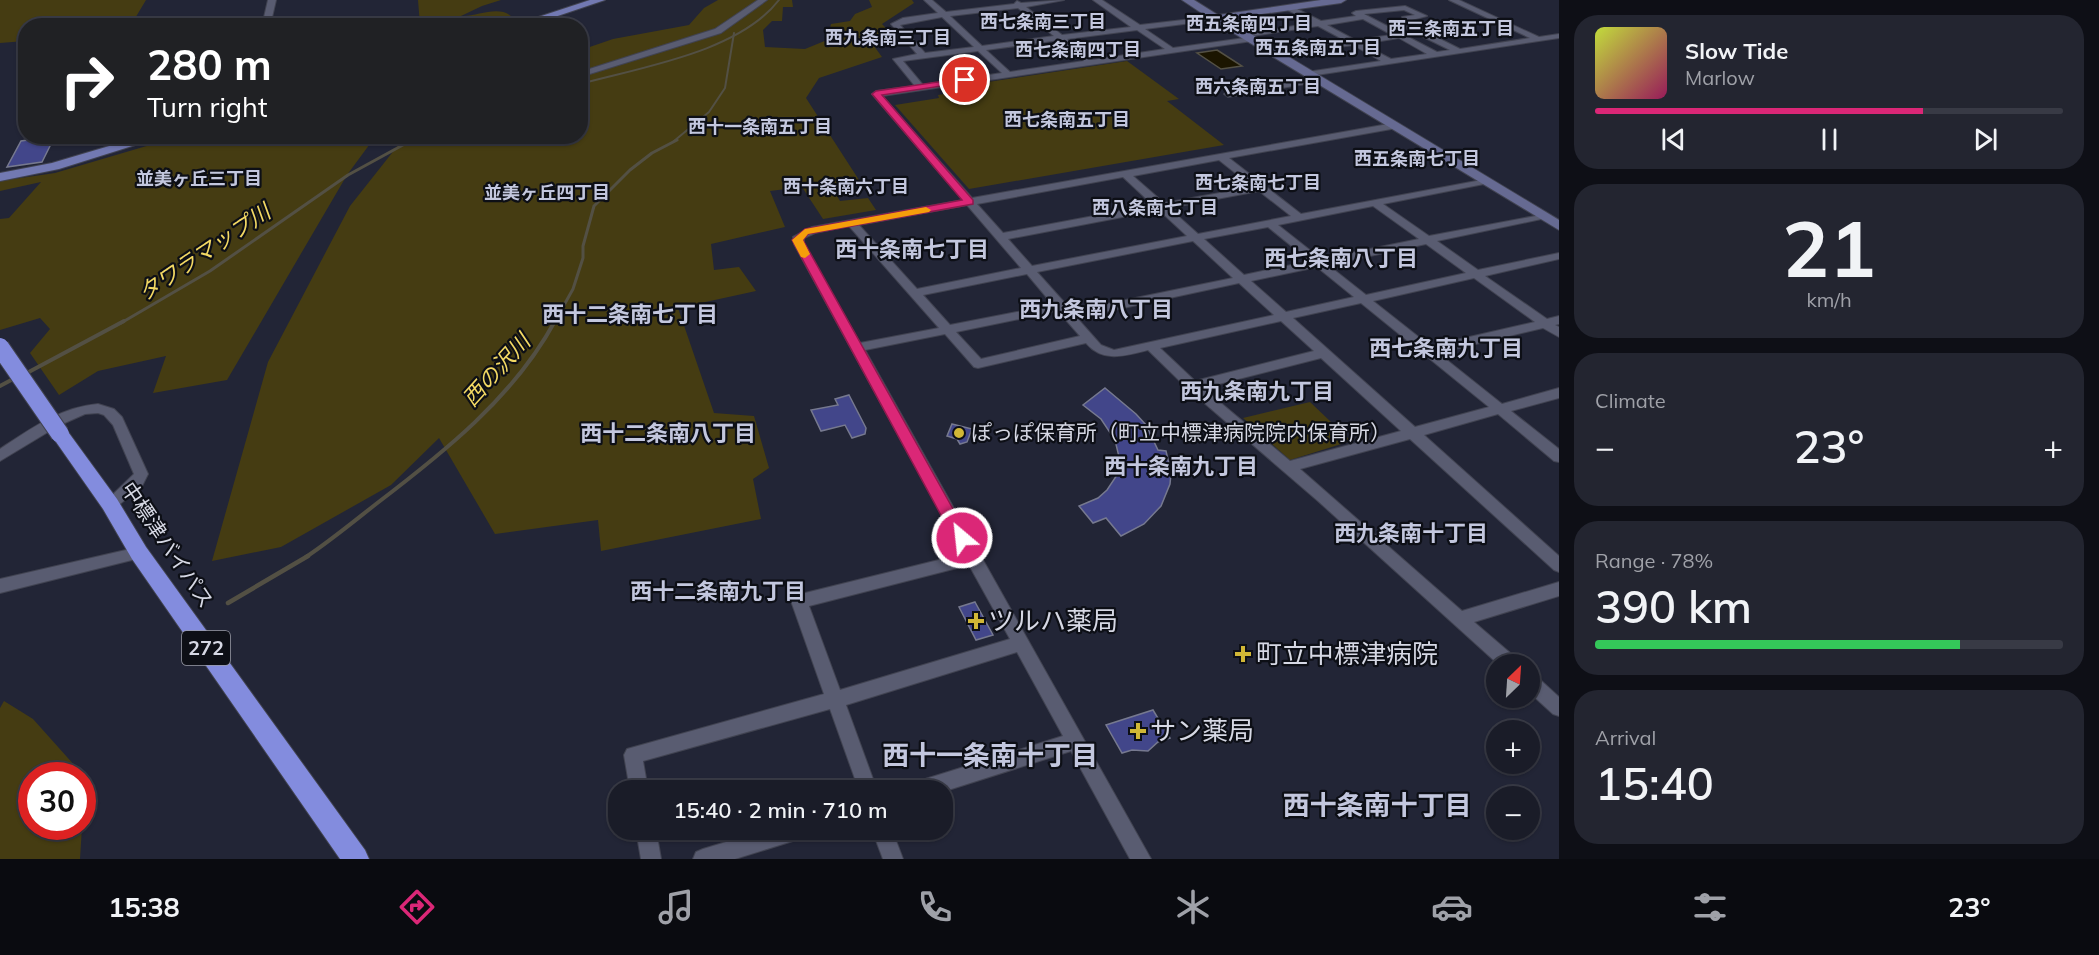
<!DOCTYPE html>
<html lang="en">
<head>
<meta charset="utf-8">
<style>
  :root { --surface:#1a1c28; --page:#232530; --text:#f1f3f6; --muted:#9fa1a8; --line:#383a45; --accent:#db2777 }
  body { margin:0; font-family:Mulish,"Noto Sans JP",sans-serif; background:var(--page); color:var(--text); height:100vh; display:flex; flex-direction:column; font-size:22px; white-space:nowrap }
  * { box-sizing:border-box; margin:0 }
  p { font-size:20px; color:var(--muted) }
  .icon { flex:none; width:33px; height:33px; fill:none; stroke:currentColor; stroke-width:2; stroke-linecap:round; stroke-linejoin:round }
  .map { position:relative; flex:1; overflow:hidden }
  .details { display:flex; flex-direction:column; gap:15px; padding:15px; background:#0e0f16; width:540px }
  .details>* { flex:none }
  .top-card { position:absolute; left:18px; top:18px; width:570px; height:126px; border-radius:24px; box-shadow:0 2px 4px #0004,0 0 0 2px var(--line); background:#202124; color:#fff; overflow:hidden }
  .needle { width:39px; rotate:25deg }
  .fabs { position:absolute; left:1486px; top:654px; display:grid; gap:12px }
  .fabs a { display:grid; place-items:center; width:54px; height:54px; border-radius:50%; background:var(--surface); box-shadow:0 2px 4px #0004,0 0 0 2px var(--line); font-size:30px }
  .speed { position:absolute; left:18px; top:762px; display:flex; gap:12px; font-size:30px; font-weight:700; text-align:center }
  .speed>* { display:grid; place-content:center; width:78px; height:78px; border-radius:50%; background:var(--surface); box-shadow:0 2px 4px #0004,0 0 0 2px var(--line); line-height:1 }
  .speed .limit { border:9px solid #d22; background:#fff; color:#111 }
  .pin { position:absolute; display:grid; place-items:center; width:51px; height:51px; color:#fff; margin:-26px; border:3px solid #fff; border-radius:50%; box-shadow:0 2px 6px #0007 }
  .me { position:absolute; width:66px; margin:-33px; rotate:332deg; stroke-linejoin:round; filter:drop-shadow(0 0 4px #0008) }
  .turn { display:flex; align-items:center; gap:21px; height:126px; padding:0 30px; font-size:27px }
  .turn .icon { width:78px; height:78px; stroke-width:2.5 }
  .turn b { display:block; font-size:42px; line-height:51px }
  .big { font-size:45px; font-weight:600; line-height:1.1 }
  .details .widget { flex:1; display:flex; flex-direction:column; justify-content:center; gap:9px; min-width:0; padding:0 21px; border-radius:24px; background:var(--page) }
  .details .dial { align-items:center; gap:0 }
  .dial b { font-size:78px; line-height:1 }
  .song { display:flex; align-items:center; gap:18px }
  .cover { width:72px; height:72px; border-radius:9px; background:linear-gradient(135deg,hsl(70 70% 55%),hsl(330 70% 35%)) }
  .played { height:6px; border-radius:3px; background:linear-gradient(90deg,var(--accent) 70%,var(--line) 70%) }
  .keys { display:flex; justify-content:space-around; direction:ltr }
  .heat { display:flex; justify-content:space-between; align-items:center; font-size:33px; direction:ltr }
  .charge { height:9px; border-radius:4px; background:linear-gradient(90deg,#34c759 78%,var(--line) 0) }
  .trip { position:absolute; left:608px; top:780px; width:345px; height:60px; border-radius:24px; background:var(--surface); box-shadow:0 2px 4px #0004,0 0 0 2px var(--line); font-weight:600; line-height:60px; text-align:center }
  .tab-bar { display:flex; height:96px; justify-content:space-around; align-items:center; background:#0a0b10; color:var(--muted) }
  .tab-bar .icon { width:42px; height:42px }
  .tab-bar .active { color:var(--accent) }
  .tab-bar b { font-size:27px; color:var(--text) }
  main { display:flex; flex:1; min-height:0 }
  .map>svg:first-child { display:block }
  .green { fill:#453c12 }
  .water { fill:#1b1500; stroke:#535044; stroke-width:1.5 }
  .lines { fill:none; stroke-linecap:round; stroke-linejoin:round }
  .stream-far3 { stroke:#535044; stroke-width:2 }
  .stream-far2 { stroke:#535044; stroke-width:3 }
  .stream-far1 { stroke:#535044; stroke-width:4 }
  .stream { stroke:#535044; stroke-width:4.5 }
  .building { fill:#42468a; stroke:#76798f; stroke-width:1.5 }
  .street-casing { stroke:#414351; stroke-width:2 }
  .secondary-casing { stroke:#414351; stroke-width:2 }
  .primary-casing { stroke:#414351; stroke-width:2 }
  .highway-casing { stroke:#414351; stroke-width:2 }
  .street { fill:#595c71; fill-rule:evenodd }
  .secondary { fill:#666a92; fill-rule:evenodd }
  .primary { fill:#7279b2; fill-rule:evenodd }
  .highway { fill:#838cde; fill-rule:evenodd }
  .highway-bridge-casing { stroke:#414351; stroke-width:20; stroke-linecap:butt }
  .highway-bridge { stroke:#838cde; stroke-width:18 }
  .route { fill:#db2777; stroke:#8e194d; stroke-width:1.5 }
  .slow { fill:#f59e0b }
  .poi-dot { fill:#d1b736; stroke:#0d0f16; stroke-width:2 }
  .labels { text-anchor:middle; stroke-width:4.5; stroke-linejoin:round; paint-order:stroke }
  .far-neighbourhood-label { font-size:18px; font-weight:bold; fill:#c3c7de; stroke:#0d0f16 }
  .shield { fill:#0d0f16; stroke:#9a9ca6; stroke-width:1.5 }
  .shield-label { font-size:20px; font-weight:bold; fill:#d6d8e4 }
  .poi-label { font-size:21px; fill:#d6d8e4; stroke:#0d0f16; text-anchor:start }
  .street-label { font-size:21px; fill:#d6d8e4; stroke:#0d0f16 }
  .neighbourhood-label { font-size:22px; font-weight:bold; fill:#c3c7de; stroke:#0d0f16 }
  .water-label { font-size:22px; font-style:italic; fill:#f3d963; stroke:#0d0f16 }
  .near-poi-label { font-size:26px; fill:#d6d8e4; stroke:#0d0f16; text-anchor:start }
  .near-neighbourhood-label { font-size:27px; font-weight:bold; fill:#c3c7de; stroke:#0d0f16 }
</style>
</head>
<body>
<main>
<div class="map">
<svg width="1559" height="859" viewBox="0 0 1559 859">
  <rect width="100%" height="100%" fill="#222536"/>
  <g class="green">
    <polygon points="0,0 146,0 131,25 26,26 25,41 0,43"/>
    <path d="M418,0h83l-19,6 -21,10c16,1 36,-11 50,0l-7,7 -8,2h-76z"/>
    <polygon points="718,0 792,0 793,7 783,7 782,21 772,21 763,30 765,47 805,49 827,40 831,24 850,21 855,14 872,7 869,0 912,0 914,3 882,24 898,41 874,46 882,57 819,78 806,98 859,180 832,188 840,201 868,198 876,210 823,219 802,187 770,191 785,227 711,244 714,270 739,267 756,291 678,308 714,413 754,416 769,468 753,479 761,519 601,551 598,520 495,534 439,438 391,485 281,547 212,561 268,362 350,206 403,139 414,136 580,136 581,50 613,39 689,25 704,8"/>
    <polygon points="1127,61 1179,99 1167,101 1224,145 969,189 895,105 939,98 938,95 957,92 954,87"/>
    <polygon points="177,137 375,137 347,175 227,380 153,393 166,356 98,371 59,395 30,353 50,329 40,318 0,330 0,219 9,218 41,182 0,191 0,181 55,173"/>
    <polygon points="1310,402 1351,441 1290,460 1243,418"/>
    <polygon points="4,701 33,719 84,776 83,807 82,776 32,776 32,826 82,827 80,859 0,859 0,708"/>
  </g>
  <polygon class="water" points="1217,50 1242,66 1221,69 1197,53"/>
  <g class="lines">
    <g class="stream-far3">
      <path d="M580,84c62,-17 159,-32 199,-84"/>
      <polyline points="409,141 420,136"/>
      <polyline points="674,141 709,112 725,88 734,33"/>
    </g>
    <g class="stream-far2">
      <polyline points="121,323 210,271 348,175 412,140"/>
      <polyline points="554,323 573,289 583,258 583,246 594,206 630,170 652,153 677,140"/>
    </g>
    <g class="stream-far1">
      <polyline points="25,374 124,321"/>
      <polyline points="0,386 15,378"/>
      <path d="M306,557c24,-16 47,-35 70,-53 67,-51 138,-107 179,-183"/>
    </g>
    <polyline class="stream" points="228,603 308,556"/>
  </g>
  <g class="building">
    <polygon points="55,136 42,162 7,167 21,141"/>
    <polygon points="1105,388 1136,414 1146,425 1158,450 1166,451 1171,473 1170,484 1161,506 1144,524 1121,536 1106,518 1093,523 1079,506 1098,498 1107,490 1119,472 1120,461 1115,440 1101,419 1083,405"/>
    <polygon points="849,395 866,428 865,434 852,438 845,425 821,431 811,410 838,405 835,399"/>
    <polygon points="952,424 972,429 967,442 960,444 957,439 947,436"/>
    <polygon points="975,602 993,635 976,640 959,607"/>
    <polygon points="1153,710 1170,738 1158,742 1148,751 1132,750 1122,753 1106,725"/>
  </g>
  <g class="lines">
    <g class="street-casing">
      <g id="street">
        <polygon points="268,0 276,0 270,26 262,26"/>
        <polygon points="758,0 767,0 721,33 580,77 580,72 715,29"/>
        <path d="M924,0h8l14,12 68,-8 3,-3 4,2 43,-3 -38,7 36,28 69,-8 -38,-27h9l38,25 78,-9v4h-3l-70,9 28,19 79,-11 4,2 -4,2 -370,55 90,102 422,-75 5,3 -2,2 -168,30 72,56 186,-35v4l-3,1 -101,20 46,32 117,-22v4l-109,23 41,29 81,-17v6l-74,17 62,43 12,-3v8l-4,1 4,2v10l-16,-9 -105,25 64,51 57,-16v10l-48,13 48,38v13l-5,-1 -56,-47 -74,21 135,121v16l-5,-2 -144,-131 -110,30 162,142 97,-29v14l-85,26 42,36 2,6h-20l-180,-163 -130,-112 -40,-39c-23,6 -45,13 -62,-7l-108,25 -4,-1 -29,-33 -80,16 286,509h-21l-59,-108 -129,41 -32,-2 2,-7 7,-2 144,-45 -46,-84 -171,53 31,85h-18l-29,-81 -187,52 5,29h-18l-6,-35 3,-6 197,-55 -33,-93 2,-5 170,-42 -169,-310 -1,-7 19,-10 151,-27 -91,-106 4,-3 39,-5 -22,-27 24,-5 -26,-30 12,-6 35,-5zM1018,8l36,28 -72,10 -32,-30zM942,17l32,30 -49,6 -25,-28zM1137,30l28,19 -73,11 -25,-21zM1059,40l25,21 -74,11 -24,-22zM978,51l24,22 -79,12 -20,-24zM1219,160l34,27 -89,16 -31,-27zM1123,177l30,28 -150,28 -26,-29zM1259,191l32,25 -93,18 -29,-26zM967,205l54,63 -104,21 -58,-64zM1373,206l46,33 -98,20 -43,-34zM1159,210l28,26 -155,30 -24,-27zM849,226l90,102 -79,15 -56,-99v-6l11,-5zM1268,227l42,34 -66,14 -40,-36zM1193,241l40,37 -161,33 -35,-39zM1426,244l40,29 -100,22 -38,-30zM1317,267l37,30 -68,15 -35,-31zM1027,274l26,31 -103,20 -27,-30zM1474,278l61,44 -105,24 -57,-45zM1239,283l35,32 -160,35 -13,-5 -24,-27zM1361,303l128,104 -74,20 -122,-109zM1058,311l22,25 -99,23 -25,-27zM1281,321l33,30 -119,30 -35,-33zM1321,358l80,73 -111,30 -87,-73zM969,565l41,74 -170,51 -31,-84z"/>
        <path d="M1449,0h10l80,37 20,-3v4l-249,38 -4,-2 1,-2 74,-11 -28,-16 -77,11 -4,-2 4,-2 70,-11 -28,-15 -73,11 -4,-2 71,-12 -26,-14 -1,-2 4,-2 32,16 35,-5 -4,-3 4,-2 49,-5 22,10 -19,5v2l52,26 70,-11zM1404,10l11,5 -13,2 -1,9 49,24 -13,2 -73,-38zM1363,19l29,16 -37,5 -28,-15zM1399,38l28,16 -36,5 -29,-15z"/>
        <polygon points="1314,78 1318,80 1317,82 1228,97 1224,94 1228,91"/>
        <polygon points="369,136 364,140 359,137 360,136"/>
        <path d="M98,404l16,5 8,8 26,57 -6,12 -27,22 -5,2 -5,-2 -2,-4 31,-30 -21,-49 -9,-10 -6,-2 -13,1 -27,12 -58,35v-12c30,-20 61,-42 98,-45z"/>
        <polygon points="139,547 144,549 147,553 144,557 0,593 0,579"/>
        <polygon points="1530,674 1536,676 1559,697 1559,716 1553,714 1530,693"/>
        <polygon points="636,830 656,830 661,859 641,859"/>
        <polygon points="766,830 806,830 803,837 796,840 735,859 693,859 696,852 703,849"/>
        <polygon points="872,830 892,830 903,859 883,859"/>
      </g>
    </g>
    <g class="secondary-casing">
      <polygon id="secondary" points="1182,0 1194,0 1218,15 1321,0 1346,0 1341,3 1226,19 1559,220 1559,230 1212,20"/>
    </g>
    <g class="primary-casing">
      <g id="primary">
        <polygon points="590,0 605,0 528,26 511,26"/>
        <polygon points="143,136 164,136 59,169 0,181 0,173 52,163"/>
      </g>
    </g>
    <g class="highway-casing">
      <polygon id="highway" points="60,427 66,429 117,499 146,547 365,850 369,859 340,859 132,559 103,509 54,439 51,434 54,429"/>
    </g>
    <use href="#street" class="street"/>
    <use href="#secondary" class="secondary"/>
    <use href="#primary" class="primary"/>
    <use href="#highway" class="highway"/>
    <g class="highway-bridge-casing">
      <polyline id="highway-bridge" points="0,347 60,434"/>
    </g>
    <use href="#highway-bridge" class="highway-bridge"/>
  </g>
  <polygon class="route" points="965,78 969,80 968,82 882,95 973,200 973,204 808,234 803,240 967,534 969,538 967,543 962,544 956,543 792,240 805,229 962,200 872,94 876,91"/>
  <polygon class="slow" points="926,207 931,210 929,212 808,234 803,240 810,254 805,258 801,257 792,240 805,229"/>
  <g class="poi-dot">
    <circle cx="959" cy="433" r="6"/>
    <path d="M973 612h6v6h6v6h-6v6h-6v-6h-6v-6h6z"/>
    <path d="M1240 645h6v6h6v6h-6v6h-6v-6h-6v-6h6z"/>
    <path d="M1135 722h6v6h6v6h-6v6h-6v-6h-6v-6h6z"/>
  </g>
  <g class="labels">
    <g class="far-neighbourhood-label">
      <text x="1043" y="28">西七条南三丁目</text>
      <text x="1249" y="30">西五条南四丁目</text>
      <text x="1451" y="35">西三条南五丁目</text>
      <text x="888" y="44">西九条南三丁目</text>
      <text x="1318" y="54">西五条南五丁目</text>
      <text x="1078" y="56">西七条南四丁目</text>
      <text x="1258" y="93">西六条南五丁目</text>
      <text x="1067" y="126">西七条南五丁目</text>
      <text x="760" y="133">西十一条南五丁目</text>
      <text x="1417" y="165">西五条南七丁目</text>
      <text x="199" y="185">並美ヶ丘三丁目</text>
      <text x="1258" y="189">西七条南七丁目</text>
      <text x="846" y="193">西十条南六丁目</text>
      <text x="547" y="199">並美ヶ丘四丁目</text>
      <text x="1155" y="214">西八条南七丁目</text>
    </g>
    <rect class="shield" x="182" y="631" width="48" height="34" rx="4.5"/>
    <g class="shield-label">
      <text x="206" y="655">272</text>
    </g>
    <g class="poi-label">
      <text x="971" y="440">ぽっぽ保育所（町立中標津病院院内保育所）</text>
    </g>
    <g class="street-label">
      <text transform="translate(167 545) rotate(56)" y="7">中標津バイパス</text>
    </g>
    <g class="neighbourhood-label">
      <text x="912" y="257">西十条南七丁目</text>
      <text x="1341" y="266">西七条南八丁目</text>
      <text x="1096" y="317">西九条南八丁目</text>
      <text x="630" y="322">西十二条南七丁目</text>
      <text x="1446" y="356">西七条南九丁目</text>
      <text x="1257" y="399">西九条南九丁目</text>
      <text x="668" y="441">西十二条南八丁目</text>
      <text x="1181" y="474">西十条南九丁目</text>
      <text x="1411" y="541">西九条南十丁目</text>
      <text x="718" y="599">西十二条南九丁目</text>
    </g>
    <g class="water-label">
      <text transform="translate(204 252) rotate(-34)" y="8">タワラマップ川</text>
      <text transform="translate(496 370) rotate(-48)" y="8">西の沢川</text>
    </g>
    <g class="near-poi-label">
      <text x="988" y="630">ツルハ薬局</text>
      <text x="1256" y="663">町立中標津病院</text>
      <text x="1150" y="740">サン薬局</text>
    </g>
    <g class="near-neighbourhood-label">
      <text x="990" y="765">西十一条南十丁目</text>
      <text x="1377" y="815">西十条南十丁目</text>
    </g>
  </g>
</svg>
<div class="fabs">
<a><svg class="needle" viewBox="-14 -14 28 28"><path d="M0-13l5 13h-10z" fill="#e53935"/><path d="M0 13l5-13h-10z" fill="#9fa1a8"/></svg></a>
<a>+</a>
<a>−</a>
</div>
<div class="speed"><div class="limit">30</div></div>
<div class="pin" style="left:965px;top:80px;background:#d93025"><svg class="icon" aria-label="arrive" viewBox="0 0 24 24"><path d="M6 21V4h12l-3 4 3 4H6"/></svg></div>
<svg class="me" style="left:962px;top:538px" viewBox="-20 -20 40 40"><circle r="17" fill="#db2777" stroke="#fff" stroke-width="3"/><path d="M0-11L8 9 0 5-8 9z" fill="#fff"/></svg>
<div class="trip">15:40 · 2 min · 710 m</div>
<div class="top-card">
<div class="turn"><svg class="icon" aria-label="right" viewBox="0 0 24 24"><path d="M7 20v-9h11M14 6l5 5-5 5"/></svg><div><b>280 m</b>Turn right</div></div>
</div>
</div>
<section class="details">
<div class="widget">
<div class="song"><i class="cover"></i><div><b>Slow Tide</b><p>Marlow</p></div></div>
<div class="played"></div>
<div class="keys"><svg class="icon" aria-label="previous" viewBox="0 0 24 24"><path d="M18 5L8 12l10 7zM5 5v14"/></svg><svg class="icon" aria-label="pause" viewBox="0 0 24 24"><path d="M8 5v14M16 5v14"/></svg><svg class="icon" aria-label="next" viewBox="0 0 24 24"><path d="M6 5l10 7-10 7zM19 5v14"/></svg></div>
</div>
<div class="widget dial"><b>21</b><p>km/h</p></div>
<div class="widget"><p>Climate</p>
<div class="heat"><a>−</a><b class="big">23°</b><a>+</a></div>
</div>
<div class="widget"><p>Range · 78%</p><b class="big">390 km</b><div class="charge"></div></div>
<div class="widget"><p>Arrival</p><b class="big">15:40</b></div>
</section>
</main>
<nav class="tab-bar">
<b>15:38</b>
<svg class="icon active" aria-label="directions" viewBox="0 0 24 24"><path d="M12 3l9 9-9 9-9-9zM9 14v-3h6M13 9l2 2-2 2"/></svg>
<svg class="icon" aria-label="music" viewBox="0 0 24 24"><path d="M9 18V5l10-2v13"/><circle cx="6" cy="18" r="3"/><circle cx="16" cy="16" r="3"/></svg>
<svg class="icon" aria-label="phone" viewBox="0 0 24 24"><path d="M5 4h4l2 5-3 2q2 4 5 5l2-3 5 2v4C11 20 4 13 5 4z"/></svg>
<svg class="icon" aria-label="climate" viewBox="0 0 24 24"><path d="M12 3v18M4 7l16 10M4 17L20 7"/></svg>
<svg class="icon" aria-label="car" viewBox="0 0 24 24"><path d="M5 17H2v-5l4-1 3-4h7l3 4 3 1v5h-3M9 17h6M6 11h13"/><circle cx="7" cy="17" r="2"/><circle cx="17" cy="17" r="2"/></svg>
<svg class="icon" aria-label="filters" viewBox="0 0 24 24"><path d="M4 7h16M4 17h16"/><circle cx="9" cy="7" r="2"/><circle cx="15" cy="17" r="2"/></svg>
<b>23°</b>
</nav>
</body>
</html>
